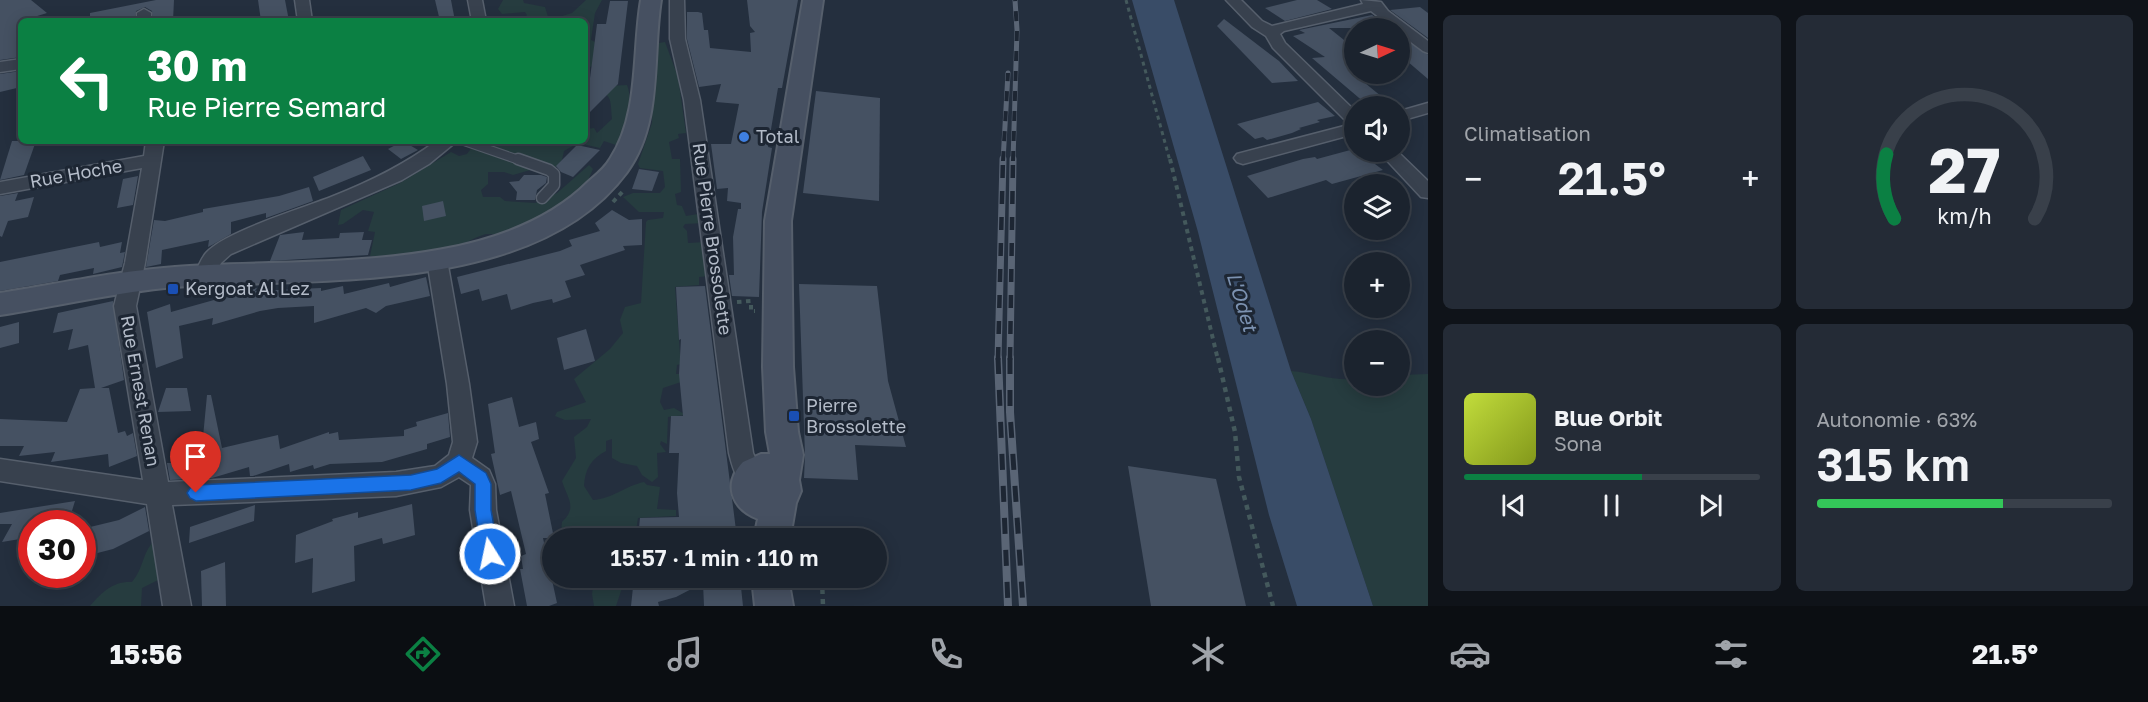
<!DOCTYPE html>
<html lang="fr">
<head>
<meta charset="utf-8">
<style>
  :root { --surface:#1b232e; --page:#242b36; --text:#f1f3f6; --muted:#a0a4aa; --line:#39404a; --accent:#0b8043 }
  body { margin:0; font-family:"Golos Text",sans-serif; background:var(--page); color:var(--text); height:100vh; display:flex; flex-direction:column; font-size:22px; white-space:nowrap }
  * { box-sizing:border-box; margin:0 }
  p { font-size:20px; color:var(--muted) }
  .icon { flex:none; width:33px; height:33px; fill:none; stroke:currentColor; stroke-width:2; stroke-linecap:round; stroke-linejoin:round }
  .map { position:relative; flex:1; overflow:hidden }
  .sheet { display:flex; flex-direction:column; gap:15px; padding:15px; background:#0f1319; width:720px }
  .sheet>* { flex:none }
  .hud { position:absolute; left:18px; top:18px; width:570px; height:126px; border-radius:9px; box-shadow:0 3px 15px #0003,0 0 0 2px var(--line); background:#0b8043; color:#fff; overflow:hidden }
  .needle { width:39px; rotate:86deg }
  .buttons { position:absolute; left:1344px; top:18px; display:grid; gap:12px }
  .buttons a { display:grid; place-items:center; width:66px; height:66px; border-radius:50%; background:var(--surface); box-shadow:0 3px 15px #0003,0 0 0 2px var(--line); font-size:30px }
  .speed { position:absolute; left:18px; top:510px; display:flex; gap:12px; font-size:30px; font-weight:700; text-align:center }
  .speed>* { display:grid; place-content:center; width:78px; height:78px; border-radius:50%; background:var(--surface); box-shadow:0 3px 15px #0003,0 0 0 2px var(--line); line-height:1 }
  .speed .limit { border:9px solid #d22; background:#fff; color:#111 }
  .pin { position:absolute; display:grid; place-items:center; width:51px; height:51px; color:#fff; margin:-62px -26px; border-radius:50% 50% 50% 0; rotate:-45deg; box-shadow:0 0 6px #0007 }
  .pin .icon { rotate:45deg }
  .me { position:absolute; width:66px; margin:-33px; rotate:350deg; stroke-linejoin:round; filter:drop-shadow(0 0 4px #0008) }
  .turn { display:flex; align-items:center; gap:21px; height:126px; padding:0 30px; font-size:27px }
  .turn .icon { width:78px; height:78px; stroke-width:2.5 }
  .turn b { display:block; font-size:42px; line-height:51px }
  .big { font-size:45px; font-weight:600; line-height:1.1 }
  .sheet .widget { flex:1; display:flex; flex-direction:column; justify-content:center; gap:9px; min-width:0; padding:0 21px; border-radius:9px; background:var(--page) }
  .sheet .dial { align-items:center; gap:0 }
  .dial svg { height:156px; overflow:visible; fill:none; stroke:var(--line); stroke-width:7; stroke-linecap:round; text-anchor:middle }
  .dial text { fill:var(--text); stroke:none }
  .song { display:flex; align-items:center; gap:18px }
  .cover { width:72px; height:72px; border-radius:9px; background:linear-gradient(135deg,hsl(70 70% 55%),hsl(70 70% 35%)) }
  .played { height:6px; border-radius:3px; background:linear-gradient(90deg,var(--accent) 60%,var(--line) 60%) }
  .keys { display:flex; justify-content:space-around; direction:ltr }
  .heat { display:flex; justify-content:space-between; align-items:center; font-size:33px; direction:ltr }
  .charge { height:9px; border-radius:4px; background:linear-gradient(90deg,#34c759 63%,var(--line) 0) }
  .sheet .tiles { flex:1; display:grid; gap:15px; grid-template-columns:repeat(2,1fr) }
  .trip { position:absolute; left:542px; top:528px; width:345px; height:60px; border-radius:30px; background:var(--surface); box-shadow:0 3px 15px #0003,0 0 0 2px var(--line); font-weight:600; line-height:60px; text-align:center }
  .tab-bar { display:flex; height:96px; justify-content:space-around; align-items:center; background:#0b0e12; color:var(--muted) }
  .tab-bar .icon { width:42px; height:42px }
  .tab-bar .on { color:var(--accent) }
  .tab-bar b { font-size:27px; color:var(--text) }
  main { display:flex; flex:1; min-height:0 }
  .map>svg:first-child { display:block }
  .green { fill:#263c3f }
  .water { fill:#394c67 }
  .building { fill:#455162 }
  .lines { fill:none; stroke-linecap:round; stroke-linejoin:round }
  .lane-far1-casing { stroke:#565f6c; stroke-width:10 }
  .lane-casing { stroke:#565f6c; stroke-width:13 }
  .street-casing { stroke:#565f6c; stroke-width:3 }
  .secondary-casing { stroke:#565f6c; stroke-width:4 }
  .path-far2 { stroke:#44595c; stroke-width:3; stroke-dasharray:4 4; stroke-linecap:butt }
  .path-far1 { stroke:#44595c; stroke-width:4; stroke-dasharray:4.5 4.5; stroke-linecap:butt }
  .path { stroke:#44595c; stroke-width:4.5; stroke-dasharray:5 5; stroke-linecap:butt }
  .lane-far1 { stroke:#38414e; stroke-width:8 }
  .lane { stroke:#38414e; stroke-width:10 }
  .street { fill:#38414e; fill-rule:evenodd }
  .secondary { fill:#465061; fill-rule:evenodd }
  .rail-far2-casing { stroke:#5a6575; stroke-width:5 }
  .rail-far1-casing { stroke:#5a6575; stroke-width:7 }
  .rail-casing { stroke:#5a6575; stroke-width:8 }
  .rail-far2 { stroke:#1d2633; stroke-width:4; stroke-dasharray:10; stroke-linecap:butt }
  .rail-far1 { stroke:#1d2633; stroke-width:4.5; stroke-dasharray:13; stroke-linecap:butt }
  .rail { stroke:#1d2633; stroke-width:5; stroke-dasharray:16; stroke-linecap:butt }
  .route { fill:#1a73e8; stroke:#114b97; stroke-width:1.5 }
  .shop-dot { fill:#3f7fe0; stroke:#1d2633; stroke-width:2 }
  .transit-dot { fill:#1a4fb4; stroke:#1d2633; stroke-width:2 }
  .labels { text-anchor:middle; stroke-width:6; stroke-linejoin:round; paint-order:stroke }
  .poi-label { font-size:18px; fill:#b4bcc9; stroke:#1d2633; text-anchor:start }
  .street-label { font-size:18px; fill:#b4bcc9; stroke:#1d2633 }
  .water-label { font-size:20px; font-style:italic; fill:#7c92b1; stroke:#1d2633 }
</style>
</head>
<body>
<main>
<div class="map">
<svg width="1428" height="606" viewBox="0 0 1428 606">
  <rect width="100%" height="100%" fill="#242f3e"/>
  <g class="green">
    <polygon points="503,0 523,0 524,3 545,7 549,20 572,13 586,0 602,0 595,13 591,40 595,42 594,64 588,69 585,81 585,21 522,21 527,15 525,12 502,14 498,9"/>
    <path d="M665,42l13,35 8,56 -8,1 1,4 -10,4 3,17h8l1,33 -6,2 2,11 5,1 4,10 12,-2 2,-3 4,12 -19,1 -2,3 4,4 1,12 17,-1 6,34 -12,1v8l-24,2 5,67 9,8 -12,3 -1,9h7l4,6 -24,8 -3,14 4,8 10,-2 12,7 -18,2 -1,27 -6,-3 -1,3 6,8 -9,1 1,24 -6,5 -10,-7 -5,-9 -16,-3 -9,-5v-19l-6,2v10c-15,8 -21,18 -22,35l9,14c19,-1 32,-14 51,-18l3,3 13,2 -3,22 19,1v6l-38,2 -3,20h-54l-4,-10 -16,5 1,-11c16,-15 5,-24 0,-41l14,-23 -2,-21 13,-10 4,-8 -26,1 -10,-4 2,-4 29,-10 -12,-23 36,-30 13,-16 -3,-13 5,-13 16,-4 5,-81 2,-2 15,-2 1,-6h-25l-16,-15 10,-4h27l5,-6 -2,-16 -23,-3 -2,-4 14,-41 2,-71 5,-9z"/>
    <path d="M627,85c7,17 -1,46 -11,60l-12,-4 -4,7 -22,-5 -14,8 -2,9 -8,10 -51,-12 1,2 25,4 5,5 -21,6 -9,-3h-16v12l-7,6 2,7h17l5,4 30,2 22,-10 32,-28 4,4 -4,9 3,1c-26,24 -60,48 -96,55 -4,1 -9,-1 -13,1 -8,2 -14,7 -21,9 -31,9 -61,12 -92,12l5,-24 -7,-1 6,-19 -11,-2 -20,14 -5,1 3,-15 59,-27 51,-31 8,4 8,-2 8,-11 12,3 3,-5h44l9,3 3,-3h39l2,-12 7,-1 3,5 15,-14c-2,-23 1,-23 -22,-32z"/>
    <path d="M1291,371c22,2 42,10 63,8v7h46v-11l28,-1v232h-55l-62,-187z"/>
    <path d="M154,541l6,38 -18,9 -1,18h-51c12,-14 23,-25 42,-24 12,-14 10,-29 22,-41z"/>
    <polygon points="594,578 622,578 623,585 616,606 594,606 592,594"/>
  </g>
  <polygon class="water" points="1132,0 1174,0 1291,371 1311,419 1373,606 1297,606 1269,515 1198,232"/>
  <g class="building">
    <polygon points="0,0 31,0 47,13 21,21 21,57 0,60"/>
    <polygon points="156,0 174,0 173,21 153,21 152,11 145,7 136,11 135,21 90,21 90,13"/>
    <polygon points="258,0 285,0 289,21 261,21"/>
    <polygon points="435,0 451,0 455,21 440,21"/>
    <polygon points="747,0 798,0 782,88 778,88 768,147 772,148 762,212 759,297 732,296 729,275 734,275 733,237 738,209 741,209 741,203 727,201 728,188 717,189 711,144 731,144 739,104 716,102 721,84 699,87 687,39 687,12 698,12 702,13 704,30 708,30 710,48 751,52 750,33 755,32 750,26"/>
    <polygon points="1297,0 1317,0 1332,9 1285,21 1265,8"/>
    <polygon points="610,1 628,1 618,84 585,117 597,24 606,24"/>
    <polygon points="1420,7 1428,13 1428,38 1390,10"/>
    <polygon points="1372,15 1390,28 1329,28 1354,48 1354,74 1387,101 1365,103 1312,58 1325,57 1293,36 1305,33 1299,30"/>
    <polygon points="1224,19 1279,61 1298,81 1272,83 1217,26"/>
    <polygon points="1400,36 1428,55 1428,79 1400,55"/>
    <polygon points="21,71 21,87 0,92 0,74"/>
    <polygon points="816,91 880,98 879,201 803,193"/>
    <polygon points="1318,102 1335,116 1317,120 1320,122 1299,128 1301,129 1292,133 1267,140 1263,137 1255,139 1237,124"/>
    <polygon points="12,141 36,141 24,175 0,180"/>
    <polygon points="403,141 418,150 401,159 388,149"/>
    <polygon points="577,145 600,150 573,177 561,172 556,166"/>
    <polygon points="1354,149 1354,152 1364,152 1379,163 1375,164 1383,170 1332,184 1326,180 1268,198 1247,176 1303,159 1315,157 1317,159"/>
    <polygon points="363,156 371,170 319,191 313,177"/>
    <polygon points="639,169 659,172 652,191 632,189"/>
    <polygon points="524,175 541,175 547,177 546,183 537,190 535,200 516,200 517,192 509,182 519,181"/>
    <polygon points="138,176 133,205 117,208 123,179"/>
    <polygon points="309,187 313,201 266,218 266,213 231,222 231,234 212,245 208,247 209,240 162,250 161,264 146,267 154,220 165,221 203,212 203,209 279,196"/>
    <polygon points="18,193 15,201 34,197 28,217 8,221 2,237 0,236 0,196"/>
    <polygon points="443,201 446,216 424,221 422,206"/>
    <polygon points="612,210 629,220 642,219 642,245 623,246 625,250 580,265 585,275 565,281 571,297 553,303 552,299 533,303 511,310 507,294 482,301 479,289 461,294 457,277 560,251 572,246 569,240 600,231 595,223"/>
    <polygon points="304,232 302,240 339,238 340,233 364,232 362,240 372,240 368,255 270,261 280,235"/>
    <polygon points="99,242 100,247 122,242 120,253 125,252 122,267 93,274 94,268 60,275 58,281 0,291 0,262"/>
    <polygon points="426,277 430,296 386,306 376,313 366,308 314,323 314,306 278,308 260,311 212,325 213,318 179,326 183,358 156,368 147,312 170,304 171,312 257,288 255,291 321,288 321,291 343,286 344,294 389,283 390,287"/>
    <polygon points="799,284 877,286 888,381 906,447 855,445 858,480 804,478 805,455"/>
    <polygon points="705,286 737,538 638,538 640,518 679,517 677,493 679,453 669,453 671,416 683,416 679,374 681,339 679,340 676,287"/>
    <polygon points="113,301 124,380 101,388 109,388 118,433 125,431 127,436 133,433 137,456 109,467 108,454 51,462 55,452 19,456 24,446 0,446 0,419 67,422 80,389 95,388 88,345 68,350 73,329 53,333 58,313"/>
    <polygon points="19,322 19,343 0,348 0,327"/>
    <polygon points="586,329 595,361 564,370 557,338"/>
    <polygon points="166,388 187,388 191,411 158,412"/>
    <polygon points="207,395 211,395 222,448 278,435 280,449 329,432 329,434 338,432 339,440 404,436 404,430 417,426 416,422 448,413 450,437 427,444 427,449 382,462 330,464 314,469 313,465 290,472 289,464 253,476 250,476 249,467 212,478 170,480 167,463 210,463 203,437"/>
    <polygon points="512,397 519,427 536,422 539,439 531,442 549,493 545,494 554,538 543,538 557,603 549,606 527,606 520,569 523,569 521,556 526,554 511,491 500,495 491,454 495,453 488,404"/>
    <polygon points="1128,466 1216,479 1246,606 1151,606"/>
    <polygon points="75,501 68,524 32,524 32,537 2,542 12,524 0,524 0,513"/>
    <polygon points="412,504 415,535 383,544 382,538 354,546 355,581 312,593 313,558 295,563 296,535 333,521 332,519 358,512 358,518"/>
    <polygon points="255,505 254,521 189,543 190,527"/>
    <polygon points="145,507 149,531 113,549 82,557 86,528 119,520"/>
    <polygon points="225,562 226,606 202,606 201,571"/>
    <polygon points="634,578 740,578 743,606 704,606 703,583 676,597 658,602 659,606 631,606"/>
  </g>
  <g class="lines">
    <g class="lane-far1-casing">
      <polyline id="lane-far1" points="464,141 522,161"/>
    </g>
    <g class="lane-casing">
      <polyline id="lane" points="518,159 549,170 554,174 554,185 542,198"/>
    </g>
    <g class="street-casing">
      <g id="street">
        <polygon points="295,0 309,0 312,21 298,21"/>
        <polygon points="468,0 482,0 486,21 472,21"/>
        <path d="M670,0h14l1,39 15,61 53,353 10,23 -3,8 -9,3c-16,-6 -18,-19 -22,-34l-45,-353 -14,-61z"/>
        <polygon points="1226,0 1241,0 1262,21 1272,26 1363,4 1361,0 1381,2 1388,11 1428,41 1428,53 1423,51 1400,34 1400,28 1393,28 1371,11 1284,31 1280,34 1285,43 1354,110 1354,134 1243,164 1237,162 1234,158 1237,154 1352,124 1348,123 1273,48 1266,36 1252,27"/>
        <polygon points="144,9 151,13 151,21 137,21 137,13"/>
        <polygon points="21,59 21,69 0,72 0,62"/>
        <polygon points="1428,103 1428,113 1400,121 1400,111"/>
        <polygon points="146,141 164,141 145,263 136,306 168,482 396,472 435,466 449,455 453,442 447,384 427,260 430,255 437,253 444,255 447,260 469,384 477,442 472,458 489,470 495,484 496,510 514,606 486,606 470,510 471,485 459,477 441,487 396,496 172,505 191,606 163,606 147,504 0,481 0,459 143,480 114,306 125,263 142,168 0,194 0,182 144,156"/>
        <path d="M436,141h21l-28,23 -27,16 -171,74 -10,9 -10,19 -7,3 -7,-3 -3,-5c3,-8 7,-18 12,-24 18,-21 97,-45 125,-56 38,-15 73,-32 105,-56z"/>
        <polygon points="1379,152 1398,152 1428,181 1428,198 1421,197"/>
      </g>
    </g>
    <g class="secondary-casing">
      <g id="secondary">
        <path d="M641,0h20c-9,56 2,123 -34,172 -92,125 -314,105 -452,115 -59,5 -117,19 -175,28v-22c58,-9 116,-22 175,-26 125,-10 318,10 413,-85 8,-7 17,-14 22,-23 30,-45 22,-108 31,-159z"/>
        <path d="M803,0h20l-32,221 2,146 5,65 5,23 -4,25 2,11 -5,12 -6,35h-36l4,-19c-26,-10 -36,-35 -15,-57l18,-8h9l-4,-22 -3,-65 2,-146z"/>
        <polygon points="752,578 788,578 793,606 755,606"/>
      </g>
    </g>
    <polyline class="path-far2" points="1126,0 1170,161"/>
    <g class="path-far1">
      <polyline points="1170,159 1218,360"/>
      <polyline points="613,202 624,190"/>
      <polyline points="737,302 751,301 751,311 755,311"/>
    </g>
    <g class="path">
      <polyline points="1218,358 1235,432 1239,477 1273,606"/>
      <polyline points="822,579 823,606"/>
    </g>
    <use href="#lane-far1" class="lane-far1"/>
    <use href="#lane" class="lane"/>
    <use href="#street" class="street"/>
    <use href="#secondary" class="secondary"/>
    <g class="rail-far2-casing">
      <g id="rail-far2">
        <polyline points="1003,161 1008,73"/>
        <polyline points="1013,161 1017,30 1015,0"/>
      </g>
    </g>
    <g class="rail-far1-casing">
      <g id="rail-far1">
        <polyline points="998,360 1003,159"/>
        <polyline points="1010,360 1013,159"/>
      </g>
    </g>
    <g class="rail-casing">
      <g id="rail">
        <polyline points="998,358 1008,606"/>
        <polyline points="1010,358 1010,412 1023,606"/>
      </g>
    </g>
    <use href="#rail-far2" class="rail-far2"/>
    <use href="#rail-far1" class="rail-far1"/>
    <use href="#rail" class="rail"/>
  </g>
  <polygon class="route" points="459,455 486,473 491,484 491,510 499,554 496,560 490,562 484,560 482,554 475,510 475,484 459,472 441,483 411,490 196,501 190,498 187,493 190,488 196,485 411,475 437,469"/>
  <circle class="shop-dot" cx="744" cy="137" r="6"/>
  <g class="transit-dot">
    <rect x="167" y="283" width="12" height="12" rx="3"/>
    <rect x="788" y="410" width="12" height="12" rx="3"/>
  </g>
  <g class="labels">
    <g class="poi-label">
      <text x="756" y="143">Total</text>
      <text x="185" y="295">Kergoat Al Lez</text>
      <text x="806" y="412">Pierre<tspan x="806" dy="21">Brossolette</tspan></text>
    </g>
    <g class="street-label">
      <text transform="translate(76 174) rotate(-10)" y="6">Rue Hoche</text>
      <text transform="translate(712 239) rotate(82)" y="6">Rue Pierre Brossolette</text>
      <text transform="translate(140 391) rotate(80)" y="6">Rue Ernest Renan</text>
    </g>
    <g class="water-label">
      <text transform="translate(1242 302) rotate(73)" y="7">L'Odet</text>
    </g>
  </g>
</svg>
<div class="buttons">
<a><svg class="needle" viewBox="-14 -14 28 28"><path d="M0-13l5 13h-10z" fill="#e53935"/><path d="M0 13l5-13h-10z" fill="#a0a4aa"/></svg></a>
<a><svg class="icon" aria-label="sound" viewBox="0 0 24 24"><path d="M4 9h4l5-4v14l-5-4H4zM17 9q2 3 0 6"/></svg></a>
<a><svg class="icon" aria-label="layers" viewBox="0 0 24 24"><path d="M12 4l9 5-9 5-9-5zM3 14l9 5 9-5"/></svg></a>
<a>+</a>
<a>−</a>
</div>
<div class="speed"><div class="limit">30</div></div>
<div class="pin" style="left:196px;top:493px;background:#d93025"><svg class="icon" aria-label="arrive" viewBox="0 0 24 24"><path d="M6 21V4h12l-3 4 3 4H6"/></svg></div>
<svg class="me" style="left:490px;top:554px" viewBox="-20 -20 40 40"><circle r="17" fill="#1a73e8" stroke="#fff" stroke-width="3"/><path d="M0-11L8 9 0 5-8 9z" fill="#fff"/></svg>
<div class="trip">15:57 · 1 min · 110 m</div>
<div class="hud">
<div class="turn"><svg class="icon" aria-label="left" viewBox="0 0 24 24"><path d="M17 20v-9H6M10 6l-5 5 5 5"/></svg><div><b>30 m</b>Rue Pierre Semard</div></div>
</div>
</div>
<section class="sheet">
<div class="tiles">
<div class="widget"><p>Climatisation</p>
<div class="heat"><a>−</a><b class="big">21.5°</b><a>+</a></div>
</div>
<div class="widget dial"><svg viewBox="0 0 100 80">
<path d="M14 69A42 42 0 1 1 86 69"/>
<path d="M14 69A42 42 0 0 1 10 36" stroke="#0b8043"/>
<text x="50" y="56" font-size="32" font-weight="700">27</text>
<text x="50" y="72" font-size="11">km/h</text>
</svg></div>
<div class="widget">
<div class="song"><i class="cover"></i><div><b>Blue Orbit</b><p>Sona</p></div></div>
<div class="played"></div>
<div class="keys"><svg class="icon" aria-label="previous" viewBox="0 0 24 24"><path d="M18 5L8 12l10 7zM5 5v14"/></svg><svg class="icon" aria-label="pause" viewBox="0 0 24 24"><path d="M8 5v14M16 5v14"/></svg><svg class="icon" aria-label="next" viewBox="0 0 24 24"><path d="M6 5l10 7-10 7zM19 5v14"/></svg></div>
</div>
<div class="widget"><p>Autonomie · 63%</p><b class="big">315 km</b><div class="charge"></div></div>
</div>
</section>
</main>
<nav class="tab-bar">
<b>15:56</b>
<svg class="icon on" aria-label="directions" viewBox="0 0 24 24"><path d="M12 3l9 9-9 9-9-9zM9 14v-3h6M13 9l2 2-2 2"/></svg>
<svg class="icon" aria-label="music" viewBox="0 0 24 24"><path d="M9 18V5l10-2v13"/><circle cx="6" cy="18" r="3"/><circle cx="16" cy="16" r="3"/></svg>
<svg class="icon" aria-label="phone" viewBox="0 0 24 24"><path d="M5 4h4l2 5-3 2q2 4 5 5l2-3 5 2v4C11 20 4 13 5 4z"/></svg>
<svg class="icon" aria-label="climate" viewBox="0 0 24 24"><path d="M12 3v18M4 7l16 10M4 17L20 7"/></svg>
<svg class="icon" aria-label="car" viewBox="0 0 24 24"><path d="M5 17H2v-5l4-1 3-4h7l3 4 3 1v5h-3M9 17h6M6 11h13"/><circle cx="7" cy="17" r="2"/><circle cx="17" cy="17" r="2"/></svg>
<svg class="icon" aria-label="filters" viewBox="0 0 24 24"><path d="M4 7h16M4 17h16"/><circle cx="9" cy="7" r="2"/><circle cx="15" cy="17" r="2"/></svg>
<b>21.5°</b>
</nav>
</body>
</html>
